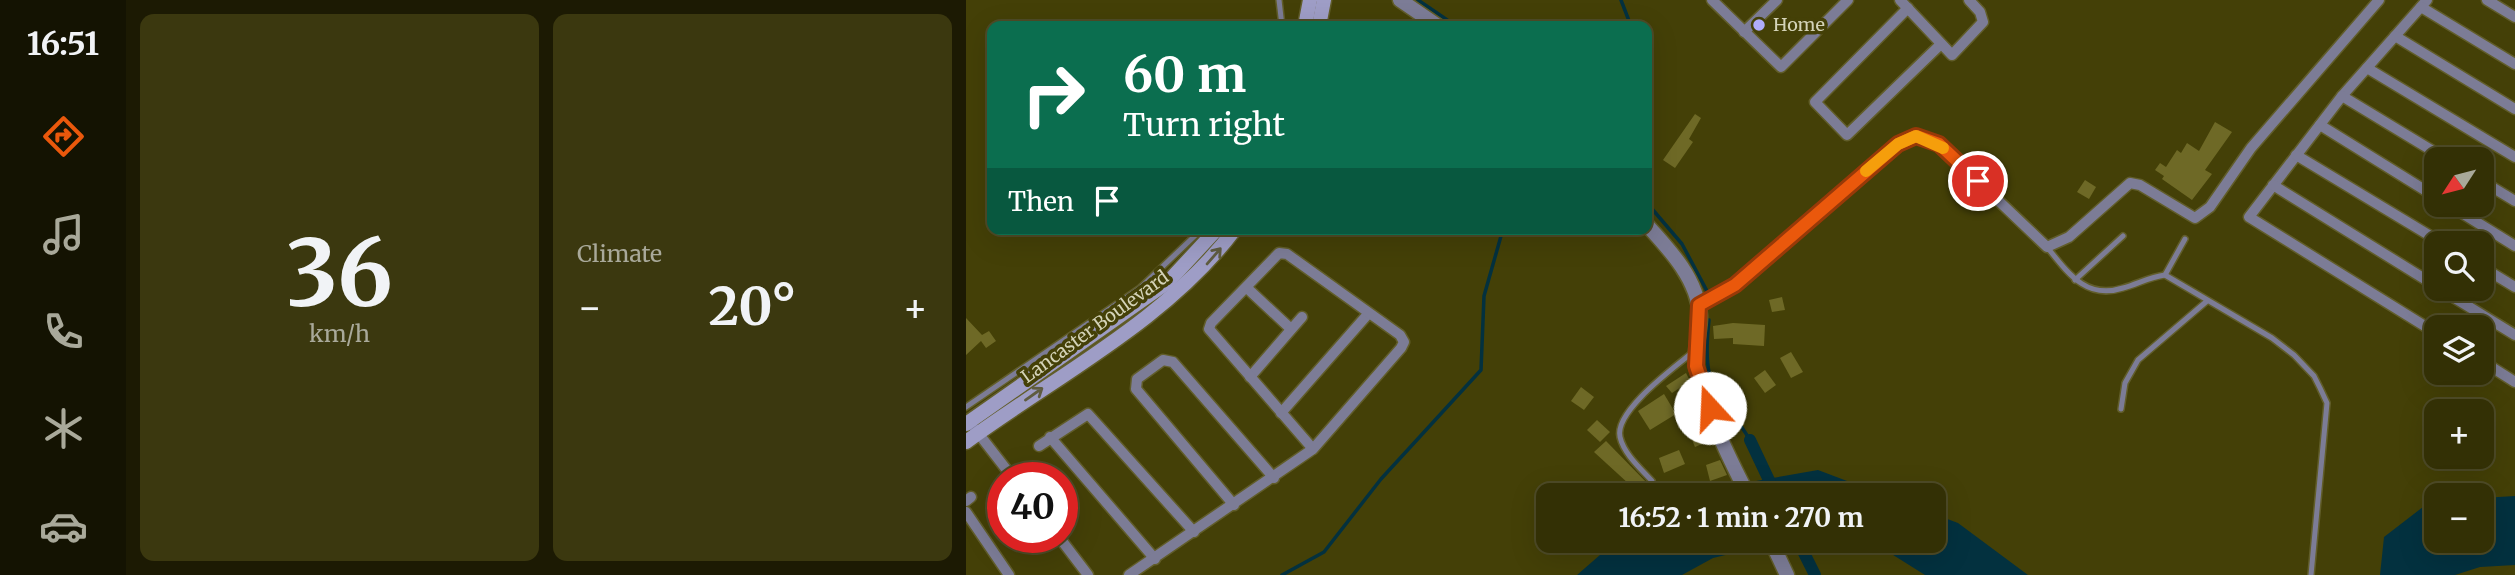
<!DOCTYPE html>
<html lang="en">
<head>
<meta charset="utf-8">
<style>
  :root { --surface:#333005; --page:#3b380f; --text:#f1f3f6; --muted:#a9a99a; --line:#4e4b27; --accent:#ea580c }
  body { margin:0; font-family:Merriweather,serif; background:var(--page); color:var(--text); height:100vh; display:flex; flex-direction:column; font-size:26px; white-space:nowrap }
  * { box-sizing:border-box; margin:0 }
  p { font-size:23px; color:var(--muted) }
  .icon { flex:none; width:38px; height:38px; fill:none; stroke:currentColor; stroke-width:2; stroke-linecap:round; stroke-linejoin:round }
  .map { position:relative; flex:1; overflow:hidden }
  .sheet { display:flex; flex-direction:column; gap:14px; padding:14px; background:#1c1a03; width:840px }
  .sheet>* { flex:none }
  .hud { position:absolute; left:21px; top:21px; width:665px; height:214px; border-radius:14px; box-shadow:0 7px 28px #0002,0 0 0 2px var(--line); background:#0b6e4f; color:#fff; overflow:hidden }
  .needle { width:46px; rotate:234deg }
  .controls { position:absolute; left:1458px; top:147px; display:grid; gap:14px }
  .controls a { display:grid; place-items:center; width:70px; height:70px; border-radius:14px; background:var(--surface); box-shadow:0 7px 28px #0002,0 0 0 2px var(--line); font-size:35px }
  .speed { position:absolute; left:21px; top:462px; display:flex; gap:14px; font-size:35px; font-weight:700; text-align:center }
  .speed>* { display:grid; place-content:center; width:91px; height:91px; border-radius:50%; background:var(--surface); box-shadow:0 7px 28px #0002,0 0 0 2px var(--line); line-height:1 }
  .speed .limit { border:10px solid #d22; background:#fff; color:#111 }
  .pin { position:absolute; display:grid; place-items:center; width:60px; height:60px; color:#fff; margin:-30px; border:4px solid #fff; border-radius:50%; box-shadow:0 2px 7px #0007 }
  .me { position:absolute; width:77px; margin:-38px; rotate:340deg; stroke-linejoin:round; filter:drop-shadow(0 0 5px #0008) }
  .turn { display:flex; align-items:center; gap:24px; height:147px; padding:0 21px; font-size:32px }
  .turn .icon { width:91px; height:91px; stroke-width:2.5 }
  .turn b { display:block; font-size:49px; line-height:60px }
  .then { display:flex; align-items:center; height:66px; padding:0 21px; background:#0003; gap:14px; font-size:26px }
  .big { font-size:52px; font-weight:700; line-height:1.1 }
  .sheet .tile { flex:1; display:flex; flex-direction:column; justify-content:center; gap:10px; min-width:0; padding:0 24px; border-radius:14px; background:var(--page) }
  .sheet .dial { align-items:center; gap:0 }
  .dial b { font-size:91px; line-height:1 }
  .heat { display:flex; justify-content:space-between; align-items:center; font-size:38px; direction:ltr }
  .sheet .tiles { flex:1; display:grid; gap:14px; grid-template-columns:repeat(2,1fr) }
  .trip { position:absolute; left:570px; top:483px; width:410px; height:70px; border-radius:14px; background:var(--surface); box-shadow:0 7px 28px #0002,0 0 0 2px var(--line); font-weight:700; line-height:70px; text-align:center }
  main { display:flex; flex:1; min-height:0 }
  .tab-bar { display:flex; flex-direction:column; width:126px; justify-content:space-around; align-items:center; background:#141302; color:var(--muted) }
  .tab-bar .icon { width:49px; height:49px }
  .tab-bar .current { color:var(--accent) }
  .tab-bar b { font-size:32px; color:var(--text) }
  .map>svg:first-child { display:block }
  .water { fill:#03313f }
  .lines { fill:none; stroke-linecap:round; stroke-linejoin:round }
  .stream { stroke:#03313f; stroke-width:3.5 }
  .canal { stroke:#03313f; stroke-width:12 }
  .building { fill:#6e6926 }
  .service-casing { stroke:#615d2a; stroke-width:8 }
  .minor-casing { stroke:#615d2a; stroke-width:13 }
  .tertiary-casing { stroke:#615d2a; stroke-width:17 }
  .secondary-casing { stroke:#615d2a; stroke-width:17 }
  .service { stroke:#7c7c96; stroke-width:5 }
  .minor { stroke:#7c7c96; stroke-width:10 }
  .tertiary { stroke:#7c7c96; stroke-width:14 }
  .secondary { stroke:#9e9dc6; stroke-width:14 }
  .oneway { stroke:#5f5c40 }
  .route-casing { stroke:#983908; stroke-width:18 }
  .route { stroke:#ea580c; stroke-width:12 }
  .slow { stroke:#f59e0b; stroke-width:12 }
  .poi-dot { fill:#b0adfa; stroke:#444007; stroke-width:2.5 }
  .labels { text-anchor:middle; stroke-width:7; stroke-linejoin:round; paint-order:stroke }
  .poi-label { font-size:18px; fill:#d4d3b8; stroke:#444007; text-anchor:start }
  .street-label { font-size:18px; fill:#d4d3b8; stroke:#444007 }
</style>
</head>
<body>
<main>
<nav class="tab-bar">
<b>16:51</b>
<svg class="icon current" aria-label="directions" viewBox="0 0 24 24"><path d="M12 3l9 9-9 9-9-9zM9 14v-3h6M13 9l2 2-2 2"/></svg>
<svg class="icon" aria-label="music" viewBox="0 0 24 24"><path d="M9 18V5l10-2v13"/><circle cx="6" cy="18" r="3"/><circle cx="16" cy="16" r="3"/></svg>
<svg class="icon" aria-label="phone" viewBox="0 0 24 24"><path d="M5 4h4l2 5-3 2q2 4 5 5l2-3 5 2v4C11 20 4 13 5 4z"/></svg>
<svg class="icon" aria-label="climate" viewBox="0 0 24 24"><path d="M12 3v18M4 7l16 10M4 17L20 7"/></svg>
<svg class="icon" aria-label="car" viewBox="0 0 24 24"><path d="M5 17H2v-5l4-1 3-4h7l3 4 3 1v5h-3M9 17h6M6 11h13"/><circle cx="7" cy="17" r="2"/><circle cx="17" cy="17" r="2"/></svg>
</nav>
<section class="sheet">
<div class="tiles">
<div class="tile dial"><b>36</b><p>km/h</p></div>
<div class="tile"><p>Climate</p>
<div class="heat"><a>−</a><b class="big">20°</b><a>+</a></div>
</div>
</div>
</section>
<div class="map">
<svg width="1549" height="575" viewBox="0 0 1549 575">
  <rect width="100%" height="100%" fill="#444007"/>
  <g class="water">
    <polygon points="852,470 918,495 711,495"/>
    <polygon points="1549,496 1549,565 1514,567 1489,575 1414,575 1418,537 1466,500 1470,500 1470,541 1516,541 1516,498"/>
    <polygon points="968,514 992,523 1062,575 959,575 916,548 878,541 968,541"/>
    <polygon points="650,541 818,541 747,558 716,575 611,575"/>
  </g>
  <g class="lines">
    <g class="stream">
      <polyline points="452,0 490,26"/>
      <polyline points="655,0 665,26"/>
      <polyline points="681,203 716,244 741,291"/>
      <path d="M743,320c-8,71 8,66 41,120"/>
      <polyline points="316,575 358,552 415,479 515,370 518,296 537,229"/>
    </g>
    <g class="canal">
      <polyline points="784,440 810,495"/>
      <polyline points="832,541 849,575"/>
    </g>
  </g>
  <g class="building">
    <polygon points="729,114 735,118 723,139 727,142 709,168 697,160"/>
    <polygon points="1249,122 1266,132 1239,170 1246,174 1226,200 1196,179 1198,176 1189,170 1194,163 1200,167 1211,150 1215,153 1221,143 1233,151"/>
    <polygon points="1119,180 1130,187 1123,199 1111,192"/>
    <polygon points="816,297 819,310 806,312 803,300"/>
    <polygon points="0,318 16,335 23,331 30,341 20,348 15,341 0,355"/>
    <polygon points="767,323 799,325 798,346 767,344 767,338 748,339 747,326"/>
    <polygon points="825,352 837,372 825,378 814,358"/>
    <polygon points="799,370 810,385 799,393 788,378"/>
    <polygon points="720,373 724,381 706,393 700,386"/>
    <polygon points="615,387 628,397 618,410 605,401"/>
    <polygon points="698,394 710,414 684,430 672,411"/>
    <polygon points="732,406 745,440 729,447 715,413"/>
    <polygon points="631,420 644,432 634,442 621,430"/>
    <polygon points="640,441 684,486 675,495 628,452"/>
    <polygon points="713,450 719,464 698,473 693,458"/>
    <polygon points="754,460 761,475 744,481 740,465"/>
  </g>
  <g class="lines">
    <g class="service-casing">
      <g id="service">
        <polyline points="313,0 316,26"/>
        <path d="M1081,247c21,26 39,53 76,41 15,-4 26,-11 42,-13l107,63 22,17 20,21 6,12 7,15 -16,172"/>
        <polyline points="1199,275 1219,239"/>
        <polyline points="1109,280 1157,236"/>
        <polyline points="0,407 174,288 236,229"/>
        <polyline points="1155,409 1159,383 1172,360 1241,301"/>
        <path d="M686,481c-12,-13 -28,-27 -32,-44 -6,-26 55,-70 73,-85"/>
      </g>
    </g>
    <g class="minor-casing">
      <g id="minor">
        <polyline points="746,0 815,67 882,0"/>
        <polyline points="934,0 986,55 1017,22 1014,12 1003,0"/>
        <polyline points="1461,0 1376,96 1283,217 1470,333"/>
        <polyline points="1521,0 1549,17"/>
        <polyline points="1455,7 1549,64"/>
        <polyline points="942,8 849,102 881,135 975,44"/>
        <polyline points="778,32 811,0"/>
        <polyline points="1429,36 1549,109"/>
        <polyline points="1401,68 1549,157"/>
        <polyline points="1376,96 1480,159"/>
        <polyline points="1354,125 1470,197"/>
        <polyline points="1330,155 1476,243"/>
        <polyline points="1516,181 1549,201"/>
        <polyline points="1307,185 1470,286"/>
        <polyline points="1483,205 1549,246"/>
        <polyline points="1516,267 1549,287"/>
        <polyline points="281,288 325,329"/>
        <polyline points="1474,289 1549,335"/>
        <polyline points="733,305 769,285 932,144 950,136 973,144 1081,247 1103,237 1164,183 1174,185 1229,218 1244,207 1285,148 1413,0"/>
        <polyline points="1516,361 1549,382"/>
        <polyline points="284,377 336,317"/>
        <polyline points="315,413 402,314"/>
        <polyline points="9,429 47,478"/>
        <polyline points="84,437 189,559"/>
        <polyline points="73,446 122,414 228,532"/>
        <polyline points="0,501 5,497"/>
        <polyline points="268,505 170,389 171,379 197,360 207,362 308,478"/>
        <polyline points="0,512 43,575"/>
        <polyline points="93,537 122,575"/>
        <polyline points="163,575 347,449 435,348 438,342 434,335 321,254 313,253 245,323 243,329 347,449"/>
      </g>
    </g>
    <g class="tertiary-casing">
      <g id="tertiary">
        <polyline points="434,0 472,26"/>
        <path d="M681,225c23,25 51,55 53,91 0,18 -7,36 -3,54 10,43 31,86 51,125"/>
        <polyline points="805,541 821,575"/>
      </g>
    </g>
    <g class="secondary-casing">
      <g id="secondary">
        <polyline points="339,26 344,0"/>
        <polyline points="353,26 358,0"/>
        <polyline points="0,424 202,282 251,229"/>
        <path d="M0,442c90,-66 201,-122 269,-213"/>
      </g>
    </g>
    <use href="#service" class="service"/>
    <use href="#minor" class="minor"/>
    <use href="#tertiary" class="tertiary"/>
    <use href="#secondary" class="secondary"/>
  </g>
  <defs><path id="oneway-shaft" d="M-6 0H5M1.5-3L5.5 0L1.5 3" fill="none" stroke-width="1.6" stroke-linecap="round" stroke-linejoin="round" transform="scale(1.75)"/></defs>
  <g class="oneway">
    <use href="#oneway-shaft" transform="translate(248 256) rotate(-49)"/>
    <use href="#oneway-shaft" transform="translate(68 394) rotate(-35)"/>
  </g>
  <g class="lines">
    <g class="route-casing">
      <polyline id="route" points="744,408 730,366 733,305 769,285 932,144 950,136 973,144 1012,181"/>
    </g>
    <use href="#route" class="route"/>
    <polyline class="slow" points="900,171 932,144 950,136 977,148"/>
  </g>
  <circle class="poi-dot" cx="793" cy="25" r="7"/>
  <g class="labels">
    <g class="poi-label">
      <text x="807" y="31">Home</text>
    </g>
    <g class="street-label">
      <text transform="translate(129 327) rotate(-36)" y="6">Lancaster Boulevard</text>
    </g>
  </g>
</svg>
<div class="controls">
<a><svg class="needle" viewBox="-14 -14 28 28"><path d="M0-13l5 13h-10z" fill="#e53935"/><path d="M0 13l5-13h-10z" fill="#a9a99a"/></svg></a>
<a><svg class="icon" aria-label="search" viewBox="0 0 24 24"><circle cx="10" cy="10" r="6"/><path d="M15 15l6 6"/></svg></a>
<a><svg class="icon" aria-label="layers" viewBox="0 0 24 24"><path d="M12 4l9 5-9 5-9-5zM3 14l9 5 9-5"/></svg></a>
<a>+</a>
<a>−</a>
</div>
<div class="speed"><div class="limit">40</div></div>
<div class="pin" style="left:1012px;top:181px;background:#d93025"><svg class="icon" aria-label="arrive" viewBox="0 0 24 24"><path d="M6 21V4h12l-3 4 3 4H6"/></svg></div>
<svg class="me" style="left:744px;top:408px" viewBox="-20 -20 40 40"><circle r="19" fill="#fff"/><path d="M0-13L10 11 0 6-10 11z" fill="#ea580c"/></svg>
<div class="trip">16:52 · 1 min · 270 m</div>
<div class="hud">
<div class="turn"><svg class="icon" aria-label="right" viewBox="0 0 24 24"><path d="M7 20v-9h11M14 6l5 5-5 5"/></svg><div><b>60 m</b>Turn right</div></div>
<div class="then">Then<svg class="icon" aria-label="arrive" viewBox="0 0 24 24"><path d="M6 21V4h12l-3 4 3 4H6"/></svg></div>
</div>
</div>
</main>
</body>
</html>
